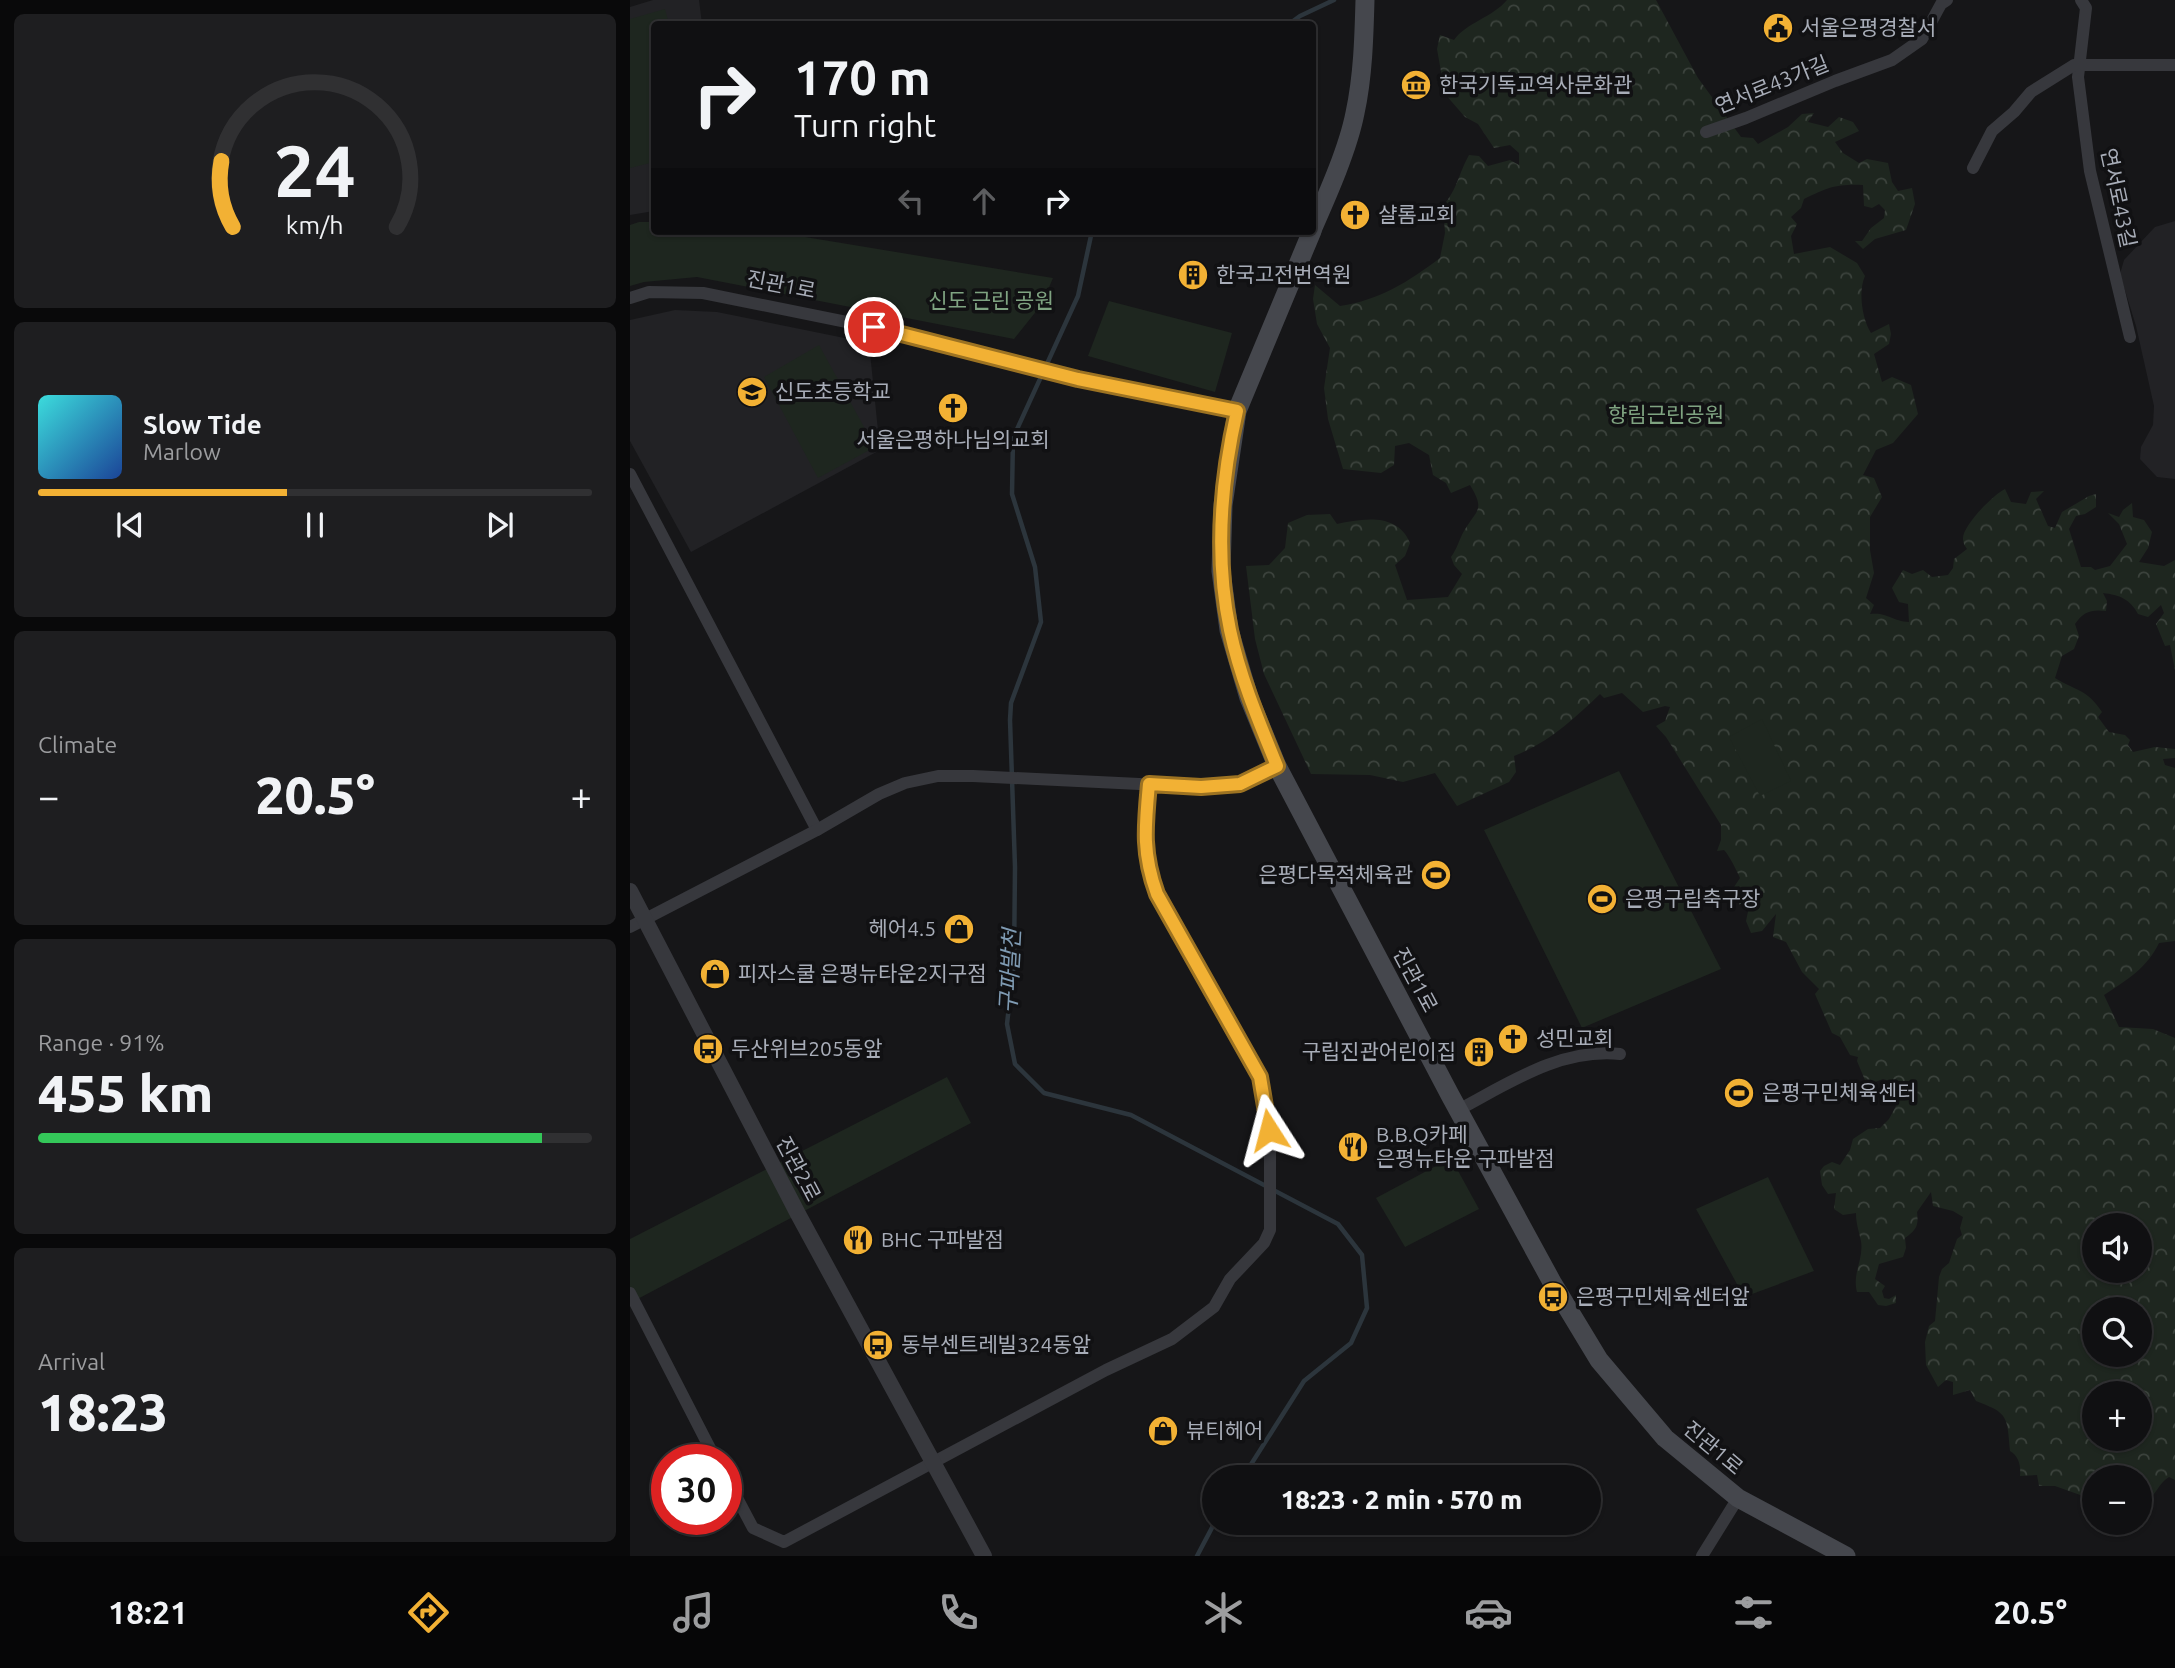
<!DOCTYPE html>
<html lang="en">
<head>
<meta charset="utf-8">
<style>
  :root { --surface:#101012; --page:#1e1e20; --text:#f1f3f6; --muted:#9c9d9f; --line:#303032; --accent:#f2b134 }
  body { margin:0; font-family:Ubuntu,"Noto Sans KR",sans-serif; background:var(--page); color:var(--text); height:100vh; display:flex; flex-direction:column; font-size:26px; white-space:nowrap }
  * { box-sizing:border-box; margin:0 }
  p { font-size:23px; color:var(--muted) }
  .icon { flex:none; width:38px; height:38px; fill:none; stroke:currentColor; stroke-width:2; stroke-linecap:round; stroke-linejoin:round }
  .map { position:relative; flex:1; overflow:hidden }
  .sheet { display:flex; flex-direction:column; gap:14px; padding:14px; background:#09090a; width:630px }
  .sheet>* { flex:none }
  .top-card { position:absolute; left:21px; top:21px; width:665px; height:214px; border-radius:7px; box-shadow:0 2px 5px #0004,0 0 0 2px var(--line); background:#101012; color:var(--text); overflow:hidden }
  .controls { position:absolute; left:1452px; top:1213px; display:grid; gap:14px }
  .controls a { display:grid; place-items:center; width:70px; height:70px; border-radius:50%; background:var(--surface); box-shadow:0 2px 5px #0004,0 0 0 2px var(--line); font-size:35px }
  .speed { position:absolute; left:21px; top:1444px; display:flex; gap:14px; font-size:35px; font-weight:700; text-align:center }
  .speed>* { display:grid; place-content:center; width:91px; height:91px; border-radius:50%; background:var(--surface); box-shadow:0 2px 5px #0004,0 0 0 2px var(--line); line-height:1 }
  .speed .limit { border:10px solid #d22; background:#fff; color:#111 }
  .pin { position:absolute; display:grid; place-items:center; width:60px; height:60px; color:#fff; margin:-30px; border:4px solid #fff; border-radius:50%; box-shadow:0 2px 7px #0007 }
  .me { position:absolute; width:77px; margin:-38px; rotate:351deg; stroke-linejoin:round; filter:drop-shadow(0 0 5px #0008) }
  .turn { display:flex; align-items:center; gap:24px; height:147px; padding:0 28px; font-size:32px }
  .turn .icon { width:91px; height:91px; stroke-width:2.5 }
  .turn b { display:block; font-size:49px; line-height:60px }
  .lanes { display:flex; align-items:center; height:66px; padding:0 28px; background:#0003; justify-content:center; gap:35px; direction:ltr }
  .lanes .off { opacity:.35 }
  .big { font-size:52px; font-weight:800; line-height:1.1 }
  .sheet .tile { flex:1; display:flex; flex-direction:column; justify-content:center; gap:10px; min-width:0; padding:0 24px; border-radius:10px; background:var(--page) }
  .sheet .dial { align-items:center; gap:0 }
  .dial svg { height:182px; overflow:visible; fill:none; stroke:var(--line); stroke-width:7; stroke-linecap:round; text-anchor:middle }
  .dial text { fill:var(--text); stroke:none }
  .song { display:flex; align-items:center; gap:21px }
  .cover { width:84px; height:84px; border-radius:10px; background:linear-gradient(135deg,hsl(180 70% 55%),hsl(220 70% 35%)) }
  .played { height:7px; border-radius:4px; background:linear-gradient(90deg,var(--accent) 45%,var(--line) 45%) }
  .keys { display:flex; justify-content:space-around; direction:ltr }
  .heat { display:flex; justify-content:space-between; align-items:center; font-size:38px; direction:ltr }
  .charge { height:10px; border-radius:5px; background:linear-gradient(90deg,#34c759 91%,var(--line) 0) }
  .trip { position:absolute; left:572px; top:1465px; width:399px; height:70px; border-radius:35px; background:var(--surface); box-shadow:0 2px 5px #0004,0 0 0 2px var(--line); font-weight:800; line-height:70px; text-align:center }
  .menu { display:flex; height:112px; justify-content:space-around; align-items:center; background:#060607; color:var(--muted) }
  .menu .icon { width:49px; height:49px }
  .menu .current { color:var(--accent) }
  .menu b { font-size:32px; color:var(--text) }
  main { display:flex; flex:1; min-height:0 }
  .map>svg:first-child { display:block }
  .built { fill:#222225 }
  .forest { fill:url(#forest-crowns); fill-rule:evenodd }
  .park { fill:#1e261f }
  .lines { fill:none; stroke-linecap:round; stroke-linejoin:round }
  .stream { stroke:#2c353c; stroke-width:4.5 }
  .minor { stroke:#37383d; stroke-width:12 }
  .tertiary { stroke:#37383d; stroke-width:16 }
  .secondary { stroke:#45474d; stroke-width:19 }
  .route-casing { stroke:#9d7322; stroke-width:18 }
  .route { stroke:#f2b134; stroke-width:12 }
  .labels { text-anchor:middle; stroke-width:7; stroke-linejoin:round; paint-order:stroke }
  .poi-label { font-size:21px; fill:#a8adb8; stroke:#111113; text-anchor:start }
  .street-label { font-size:21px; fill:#a8adb8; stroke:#111113 }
  .park-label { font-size:21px; fill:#7fa381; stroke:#111113 }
  .water-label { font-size:23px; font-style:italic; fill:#7f9bb3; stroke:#111113 }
</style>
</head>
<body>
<main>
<section class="sheet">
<div class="tile dial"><svg viewBox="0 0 100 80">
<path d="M14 69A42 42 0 1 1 86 69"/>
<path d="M14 69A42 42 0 0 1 9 40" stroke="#f2b134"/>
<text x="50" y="56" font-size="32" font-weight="700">24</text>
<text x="50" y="72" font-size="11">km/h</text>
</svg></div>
<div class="tile">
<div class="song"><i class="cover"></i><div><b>Slow Tide</b><p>Marlow</p></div></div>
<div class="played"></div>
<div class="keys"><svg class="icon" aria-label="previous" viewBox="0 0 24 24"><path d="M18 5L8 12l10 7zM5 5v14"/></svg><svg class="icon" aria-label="pause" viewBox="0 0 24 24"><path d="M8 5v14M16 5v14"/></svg><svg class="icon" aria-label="next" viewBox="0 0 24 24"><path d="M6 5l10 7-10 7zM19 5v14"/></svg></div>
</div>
<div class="tile"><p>Climate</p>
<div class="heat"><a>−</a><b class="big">20.5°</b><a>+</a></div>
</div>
<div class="tile"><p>Range · 91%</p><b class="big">455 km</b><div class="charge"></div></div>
<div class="tile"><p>Arrival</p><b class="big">18:23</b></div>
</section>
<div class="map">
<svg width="1545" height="1556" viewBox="0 0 1545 1556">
  <defs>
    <pattern id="forest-crowns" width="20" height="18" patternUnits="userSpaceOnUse" patternTransform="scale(1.75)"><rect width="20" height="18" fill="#1e261f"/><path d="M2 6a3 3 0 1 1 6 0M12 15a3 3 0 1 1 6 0" fill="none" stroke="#3c433d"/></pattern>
  </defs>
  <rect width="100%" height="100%" fill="#161618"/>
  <g class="built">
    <polygon points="23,0 69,0 72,24 24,24 24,211 0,215 0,7"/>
    <polygon points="1545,221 1545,479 1527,477 1510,459 1511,447 1523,425 1524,406 1506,326 1490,274 1494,260 1525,227"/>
    <polygon points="45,310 87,312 239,343 250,450 61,552 0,441 0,320"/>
  </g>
  <path class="forest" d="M877,0h149l42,78 43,59 12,1 5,6 30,-17 14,-13 12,-1 -6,9 20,5 11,-10 14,5 6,9 -24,11 8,11 16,10 8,-4 21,4 4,19 6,9 14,-3 3,16 -9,26 -31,9 -12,10 -8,-8h7l9,-13 13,-10 1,-8 -6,-6 -7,4 -8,-2 -1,-21c-27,-1 -34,2 -59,14l-3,9 -10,9 6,7 -6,12 3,18 36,-7 27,16 8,13c-7,15 -3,43 6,57l18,-9 2,10 -2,10 -15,10 8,28 10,-5 19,8 7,29 -25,29 -17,7 -13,25 11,3 8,19 -12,20v33l4,23 -8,25 8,7 -4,9c18,-2 21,7 39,8l-1,-18 -9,-2 -7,-14 11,-18 9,4 11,-4 9,7 16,-2 5,-7 1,-9 13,-10c-2,-3 -4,-6 -4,-10 -1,-13 31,-45 42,-50l6,13 15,2 5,-12 13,-1 -8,8 12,27 7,2 7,-16 27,-16 7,-2v13l-11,7 -9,2 -7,13 12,38h10l4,3 15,-4 17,-22 -8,-20 -11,-11 11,4 4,-7 9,-7 1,14 11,3 8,12 -4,16 -9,14 25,4 11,-6v110l-5,-25 -5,1 -9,-22 8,-11 -3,-8 -13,12 -10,-3c-8,-15 -18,-19 -35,-21l4,8 -1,10c-15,-2 -23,1 -31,13l4,12 -5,13 -12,7 -7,22c21,13 32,11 47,34l-4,5 11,15 16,3 5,5 -2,5 5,7 22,-5 20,2v9l-12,1 2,6 10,3v173l-16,2c-12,25 -32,37 -55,52l15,32 34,2 22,9v442l-6,-3c-12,7 -13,22 -29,27v-27h-45v20l-12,-1 -28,-10h-16l-2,-11 -17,1c1,-10 -1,-20 -10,-25 -3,-34 -1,-38 -34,-50l-6,-11 -17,5v-13l-7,-2 -8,7 -12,-22 -1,-23 4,-16 6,-5 4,-44 3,-8 7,-6 8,-24 5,-4 -2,-7 3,-11 -10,-6 -20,-5 -2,-14 -14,20c2,14 -1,18 -12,26l1,10 -3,9 -24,7 -4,15 10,7 -3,5 2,7 5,1 7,-4v8l-10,3 -8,-1 -9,-13h-12c-5,-19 7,-33 4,-51 -2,-10 -5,-17 -5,-28l-13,2 -9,-6 2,-16 -8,1 -6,-9 -2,-14 4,-5 8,-4 8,3 10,-15 3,-11 15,-10 12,-1 9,-9 7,-13 -8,-9 5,-15 -10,-3 -16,6 -10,-24 1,-4 -8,-2 -10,-18 -8,-4 -17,-39 4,-5 -17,-17 -16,-30 -13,-5 3,-23 -14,17 -11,2 -5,-12 3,-14 -6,-5 -4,3 3,-15 -3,-4 -7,4 8,-12c-3,-7 -11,-23 -16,-28l-7,1 4,-11v-15l-55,-88 -10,-11 9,-5 5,-14 -5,-1 -22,6 -21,-19 -18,5 -4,-4c-26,25 -52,49 -86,62l2,16 -7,10 -52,24 -22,-33 -32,9 -33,-7 -59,-1 -47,-100 -9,-35 -9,-73 23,-1 16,-17 3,-25 19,-8 23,-1 7,10c27,-6 61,-11 73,19l-5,13 -10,9 12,35 41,-3 14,-23 -8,-9 -3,-8c6,-8 8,-17 13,-26 12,-21 22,-20 6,-46l-19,8 -5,-10 -13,-8 -4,-20 -20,-12 -14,3 -1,19 -13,8 -38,-4 -15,-50 -4,-31 6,-40 -13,-24 -4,-25 2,-14 25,21c40,-6 68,-24 100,-48l5,-25 -2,-27c15,-18 15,-31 26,-51l10,1 9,10 22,-6 9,5v-12l-9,-8 -16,3 -16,-24 -13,-7 -20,-23 -8,-45 3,-14 14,5c12,-17 39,-23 53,-40zM1465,1225h45v45h-45zM1465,1309h45v45h-45zM1465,1393h45v45h-45z"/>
  <g class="park">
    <polygon points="35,9 39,24 24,24 24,162 0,168 0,19"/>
    <polygon points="9,222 24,222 24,231 139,231 423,278 412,304 384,339 67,277 14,282 0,286 0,225"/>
    <polygon points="479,301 602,333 585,392 458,356"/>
    <polygon points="189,345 245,447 188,478 134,377"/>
    <polygon points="1132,719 1161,781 1130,796 1099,737"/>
    <polygon points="989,771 1091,969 952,1028 854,830"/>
    <polygon points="317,1077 341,1123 0,1303 0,1239"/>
    <polygon points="821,1158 849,1209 775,1247 746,1198"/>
    <polygon points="1138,1177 1184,1271 1114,1297 1066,1209"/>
  </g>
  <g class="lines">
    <g class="stream">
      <polyline points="659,24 670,16 704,0"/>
      <polyline points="462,231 448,296 383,438 382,494 405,567 411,622 381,703 380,720 385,867 384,962 377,1024 385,1064 414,1093 501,1115 708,1224 732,1255 737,1308 721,1343 674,1381 613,1477"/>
      <polyline points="567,1556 585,1522"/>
    </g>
    <g class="minor">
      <polyline points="1451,0 1456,8 1448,77 1460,171 1500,337"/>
      <polyline points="1076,132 1116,118 1205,81 1262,60 1292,39 1311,4 1317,0"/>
      <polyline points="1343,168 1362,131 1384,112 1401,92 1444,65 1545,65"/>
      <polyline points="0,298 19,292 73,293 261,331 448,379 607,411"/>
      <polyline points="0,474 187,830"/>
      <polyline points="0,927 187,830 249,794 275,783 308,776 343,776 571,787 610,784 647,766"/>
      <path d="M828,1110c51,-27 102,-62 162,-56"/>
      <polyline points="0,1293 86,1460"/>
      <path d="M96,1477l27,51 31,14 322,-172 66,-31 42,-32 16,-28 34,-36 6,-13v-91l-10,-62 -102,-183c-16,-42 -12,-67 -9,-110"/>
      <polyline points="1072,1556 1108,1498"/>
    </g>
    <polyline class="tertiary" points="0,891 168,1214 354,1556"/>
    <g class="secondary">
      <path d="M682,230c15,-34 36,-81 43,-117 8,-37 9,-76 10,-113"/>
      <polyline points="682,231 607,411 593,505 591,571 599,630 619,698 647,766 820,1095 923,1284 969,1360 1035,1438 1108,1498 1216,1556"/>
    </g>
  </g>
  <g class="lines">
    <g class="route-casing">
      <path id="route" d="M244,327l204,52 159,32c-16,70 -22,148 -7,219 10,47 29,92 47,136l-37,18 -39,3 -52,-3c-4,43 -7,69 8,110l103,183 9,53"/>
    </g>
    <use href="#route" class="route"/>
  </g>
  <defs>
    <g id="civic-disc" transform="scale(1.575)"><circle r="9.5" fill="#f2b134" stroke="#111113"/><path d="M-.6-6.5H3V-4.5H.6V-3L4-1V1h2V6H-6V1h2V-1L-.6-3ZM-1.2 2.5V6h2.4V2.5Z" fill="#111"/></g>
    <g id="museum-disc" transform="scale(1.575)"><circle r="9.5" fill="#f2b134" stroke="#111113"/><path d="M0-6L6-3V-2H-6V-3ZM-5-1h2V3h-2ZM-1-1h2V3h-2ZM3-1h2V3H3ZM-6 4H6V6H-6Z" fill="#111"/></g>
    <g id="church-disc" transform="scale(1.575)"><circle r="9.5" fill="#f2b134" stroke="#111113"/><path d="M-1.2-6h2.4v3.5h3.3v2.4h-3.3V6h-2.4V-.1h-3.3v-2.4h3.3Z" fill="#111"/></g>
    <g id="building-disc" transform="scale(1.575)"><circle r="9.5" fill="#f2b134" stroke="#111113"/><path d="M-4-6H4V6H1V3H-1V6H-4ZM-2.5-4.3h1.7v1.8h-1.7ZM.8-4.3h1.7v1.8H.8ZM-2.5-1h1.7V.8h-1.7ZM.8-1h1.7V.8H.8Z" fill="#111"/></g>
    <g id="school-disc" transform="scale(1.575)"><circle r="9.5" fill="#f2b134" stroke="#111113"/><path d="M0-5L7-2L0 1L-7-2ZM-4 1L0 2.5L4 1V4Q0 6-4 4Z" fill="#111"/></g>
    <g id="stadium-disc" transform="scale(1.575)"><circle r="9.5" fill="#f2b134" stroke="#111113"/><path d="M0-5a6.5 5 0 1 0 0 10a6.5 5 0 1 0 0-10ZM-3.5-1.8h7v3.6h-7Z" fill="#111"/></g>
    <g id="shop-disc" transform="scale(1.575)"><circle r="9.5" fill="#f2b134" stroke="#111113"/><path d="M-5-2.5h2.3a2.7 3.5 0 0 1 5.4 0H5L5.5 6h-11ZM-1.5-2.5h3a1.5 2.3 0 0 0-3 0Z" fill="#111"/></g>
    <g id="bus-disc" transform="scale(1.575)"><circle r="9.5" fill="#f2b134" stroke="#111113"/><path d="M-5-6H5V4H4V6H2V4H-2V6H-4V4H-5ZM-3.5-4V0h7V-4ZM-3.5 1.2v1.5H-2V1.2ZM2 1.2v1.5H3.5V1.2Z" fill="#111"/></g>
    <g id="restaurant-disc" transform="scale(1.575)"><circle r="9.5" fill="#f2b134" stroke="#111113"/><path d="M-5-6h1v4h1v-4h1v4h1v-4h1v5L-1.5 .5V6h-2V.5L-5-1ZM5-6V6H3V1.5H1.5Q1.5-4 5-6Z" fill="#111"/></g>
  </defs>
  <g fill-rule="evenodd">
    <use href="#civic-disc" x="1148" y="28"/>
    <use href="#museum-disc" x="786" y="85"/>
    <use href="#church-disc" x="725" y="215"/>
    <use href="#building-disc" x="563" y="275"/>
    <use href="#school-disc" x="122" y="392"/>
    <use href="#church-disc" x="323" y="408"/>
    <use href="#stadium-disc" x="806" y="875"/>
    <use href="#stadium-disc" x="972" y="899"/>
    <use href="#shop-disc" x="329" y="929"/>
    <use href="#shop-disc" x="85" y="974"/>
    <use href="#church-disc" x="883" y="1039"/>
    <use href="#bus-disc" x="78" y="1049"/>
    <use href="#building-disc" x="849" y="1052"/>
    <use href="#stadium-disc" x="1109" y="1093"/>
    <use href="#restaurant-disc" x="723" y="1147"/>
    <use href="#restaurant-disc" x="228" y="1240"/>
    <use href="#bus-disc" x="923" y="1297"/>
    <use href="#bus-disc" x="248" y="1345"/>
    <use href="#shop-disc" x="533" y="1431"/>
  </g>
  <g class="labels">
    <g class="poi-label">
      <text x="1171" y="35">서울은평경찰서</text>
      <text x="809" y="92">한국기독교역사문화관</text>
      <text x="748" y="222">샬롬교회</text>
      <text x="586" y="282">한국고전번역원</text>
      <text x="145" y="399">신도초등학교</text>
      <text x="323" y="447" text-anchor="middle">서울은평하나님의교회</text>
      <text x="783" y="882" text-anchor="end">은평다목적체육관</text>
      <text x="995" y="906">은평구립축구장</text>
      <text x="306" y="936" text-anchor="end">헤어4.5</text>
      <text x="108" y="981">피자스쿨 은평뉴타운2지구점</text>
      <text x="906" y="1046">성민교회</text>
      <text x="101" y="1056">두산위브205동앞</text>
      <text x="826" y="1059" text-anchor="end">구립진관어린이집</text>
      <text x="1132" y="1100">은평구민체육센터</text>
      <text x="746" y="1142">B.B.Q카페<tspan x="746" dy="24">은평뉴타운 구파발점</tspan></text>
      <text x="251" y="1247">BHC 구파발점</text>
      <text x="946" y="1304">은평구민체육센터앞</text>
      <text x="271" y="1352">동부센트레빌324동앞</text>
      <text x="556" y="1438">뷰티헤어</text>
    </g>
    <g class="street-label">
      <text transform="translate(1142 85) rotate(-22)" y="7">연서로43가길</text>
      <text transform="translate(1488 198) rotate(78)" y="7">연서로43길</text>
      <text transform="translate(151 285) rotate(11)" y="7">진관1로</text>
      <text transform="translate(785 980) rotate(62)" y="7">진관1로</text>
      <text transform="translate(168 1169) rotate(62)" y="7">진관2로</text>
      <text transform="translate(1083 1448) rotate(40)" y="7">진관1로</text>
    </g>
    <g class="park-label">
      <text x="361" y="308">신도 근린 공원</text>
      <text x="1036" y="422">향림근린공원</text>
    </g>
    <g class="water-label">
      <text transform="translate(380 971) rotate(-87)" y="8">구파발천</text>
    </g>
  </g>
</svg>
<div class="controls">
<a><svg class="icon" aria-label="sound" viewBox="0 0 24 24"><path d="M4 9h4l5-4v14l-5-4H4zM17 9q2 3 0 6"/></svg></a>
<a><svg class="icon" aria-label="search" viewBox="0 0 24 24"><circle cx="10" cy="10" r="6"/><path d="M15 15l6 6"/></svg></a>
<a>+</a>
<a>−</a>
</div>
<div class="speed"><div class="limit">30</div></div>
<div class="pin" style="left:244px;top:327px;background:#d93025"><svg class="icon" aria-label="arrive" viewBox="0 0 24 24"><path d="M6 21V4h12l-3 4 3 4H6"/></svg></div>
<svg class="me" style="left:639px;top:1130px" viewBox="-20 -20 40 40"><path d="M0-17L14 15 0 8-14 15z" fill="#f2b134" stroke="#fff" stroke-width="4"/></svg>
<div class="trip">18:23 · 2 min · 570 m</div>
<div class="top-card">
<div class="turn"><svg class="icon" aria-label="right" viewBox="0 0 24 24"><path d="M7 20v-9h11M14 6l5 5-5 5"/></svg><div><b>170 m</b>Turn right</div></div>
<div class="lanes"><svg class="icon off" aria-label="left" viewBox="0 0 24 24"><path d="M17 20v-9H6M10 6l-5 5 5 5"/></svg><svg class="icon off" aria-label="ahead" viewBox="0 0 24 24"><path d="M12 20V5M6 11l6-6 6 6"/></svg><svg class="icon" aria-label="right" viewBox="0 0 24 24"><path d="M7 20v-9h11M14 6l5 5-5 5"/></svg></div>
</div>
</div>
</main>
<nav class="menu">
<b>18:21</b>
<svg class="icon current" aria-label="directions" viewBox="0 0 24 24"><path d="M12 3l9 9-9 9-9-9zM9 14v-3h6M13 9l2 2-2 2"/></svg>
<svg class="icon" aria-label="music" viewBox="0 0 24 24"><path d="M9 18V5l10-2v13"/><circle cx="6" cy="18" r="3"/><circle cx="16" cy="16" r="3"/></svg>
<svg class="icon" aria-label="phone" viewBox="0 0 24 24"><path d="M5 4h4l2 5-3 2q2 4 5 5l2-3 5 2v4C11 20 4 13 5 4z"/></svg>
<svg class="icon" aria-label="climate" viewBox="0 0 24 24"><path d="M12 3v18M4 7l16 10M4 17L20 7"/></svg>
<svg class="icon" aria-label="car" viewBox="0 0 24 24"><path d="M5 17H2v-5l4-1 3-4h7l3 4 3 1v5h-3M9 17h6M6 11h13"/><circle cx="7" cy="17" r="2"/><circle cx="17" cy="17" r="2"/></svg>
<svg class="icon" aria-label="filters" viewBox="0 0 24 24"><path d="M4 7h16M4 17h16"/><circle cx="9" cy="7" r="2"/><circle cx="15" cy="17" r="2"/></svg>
<b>20.5°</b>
</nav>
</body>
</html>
